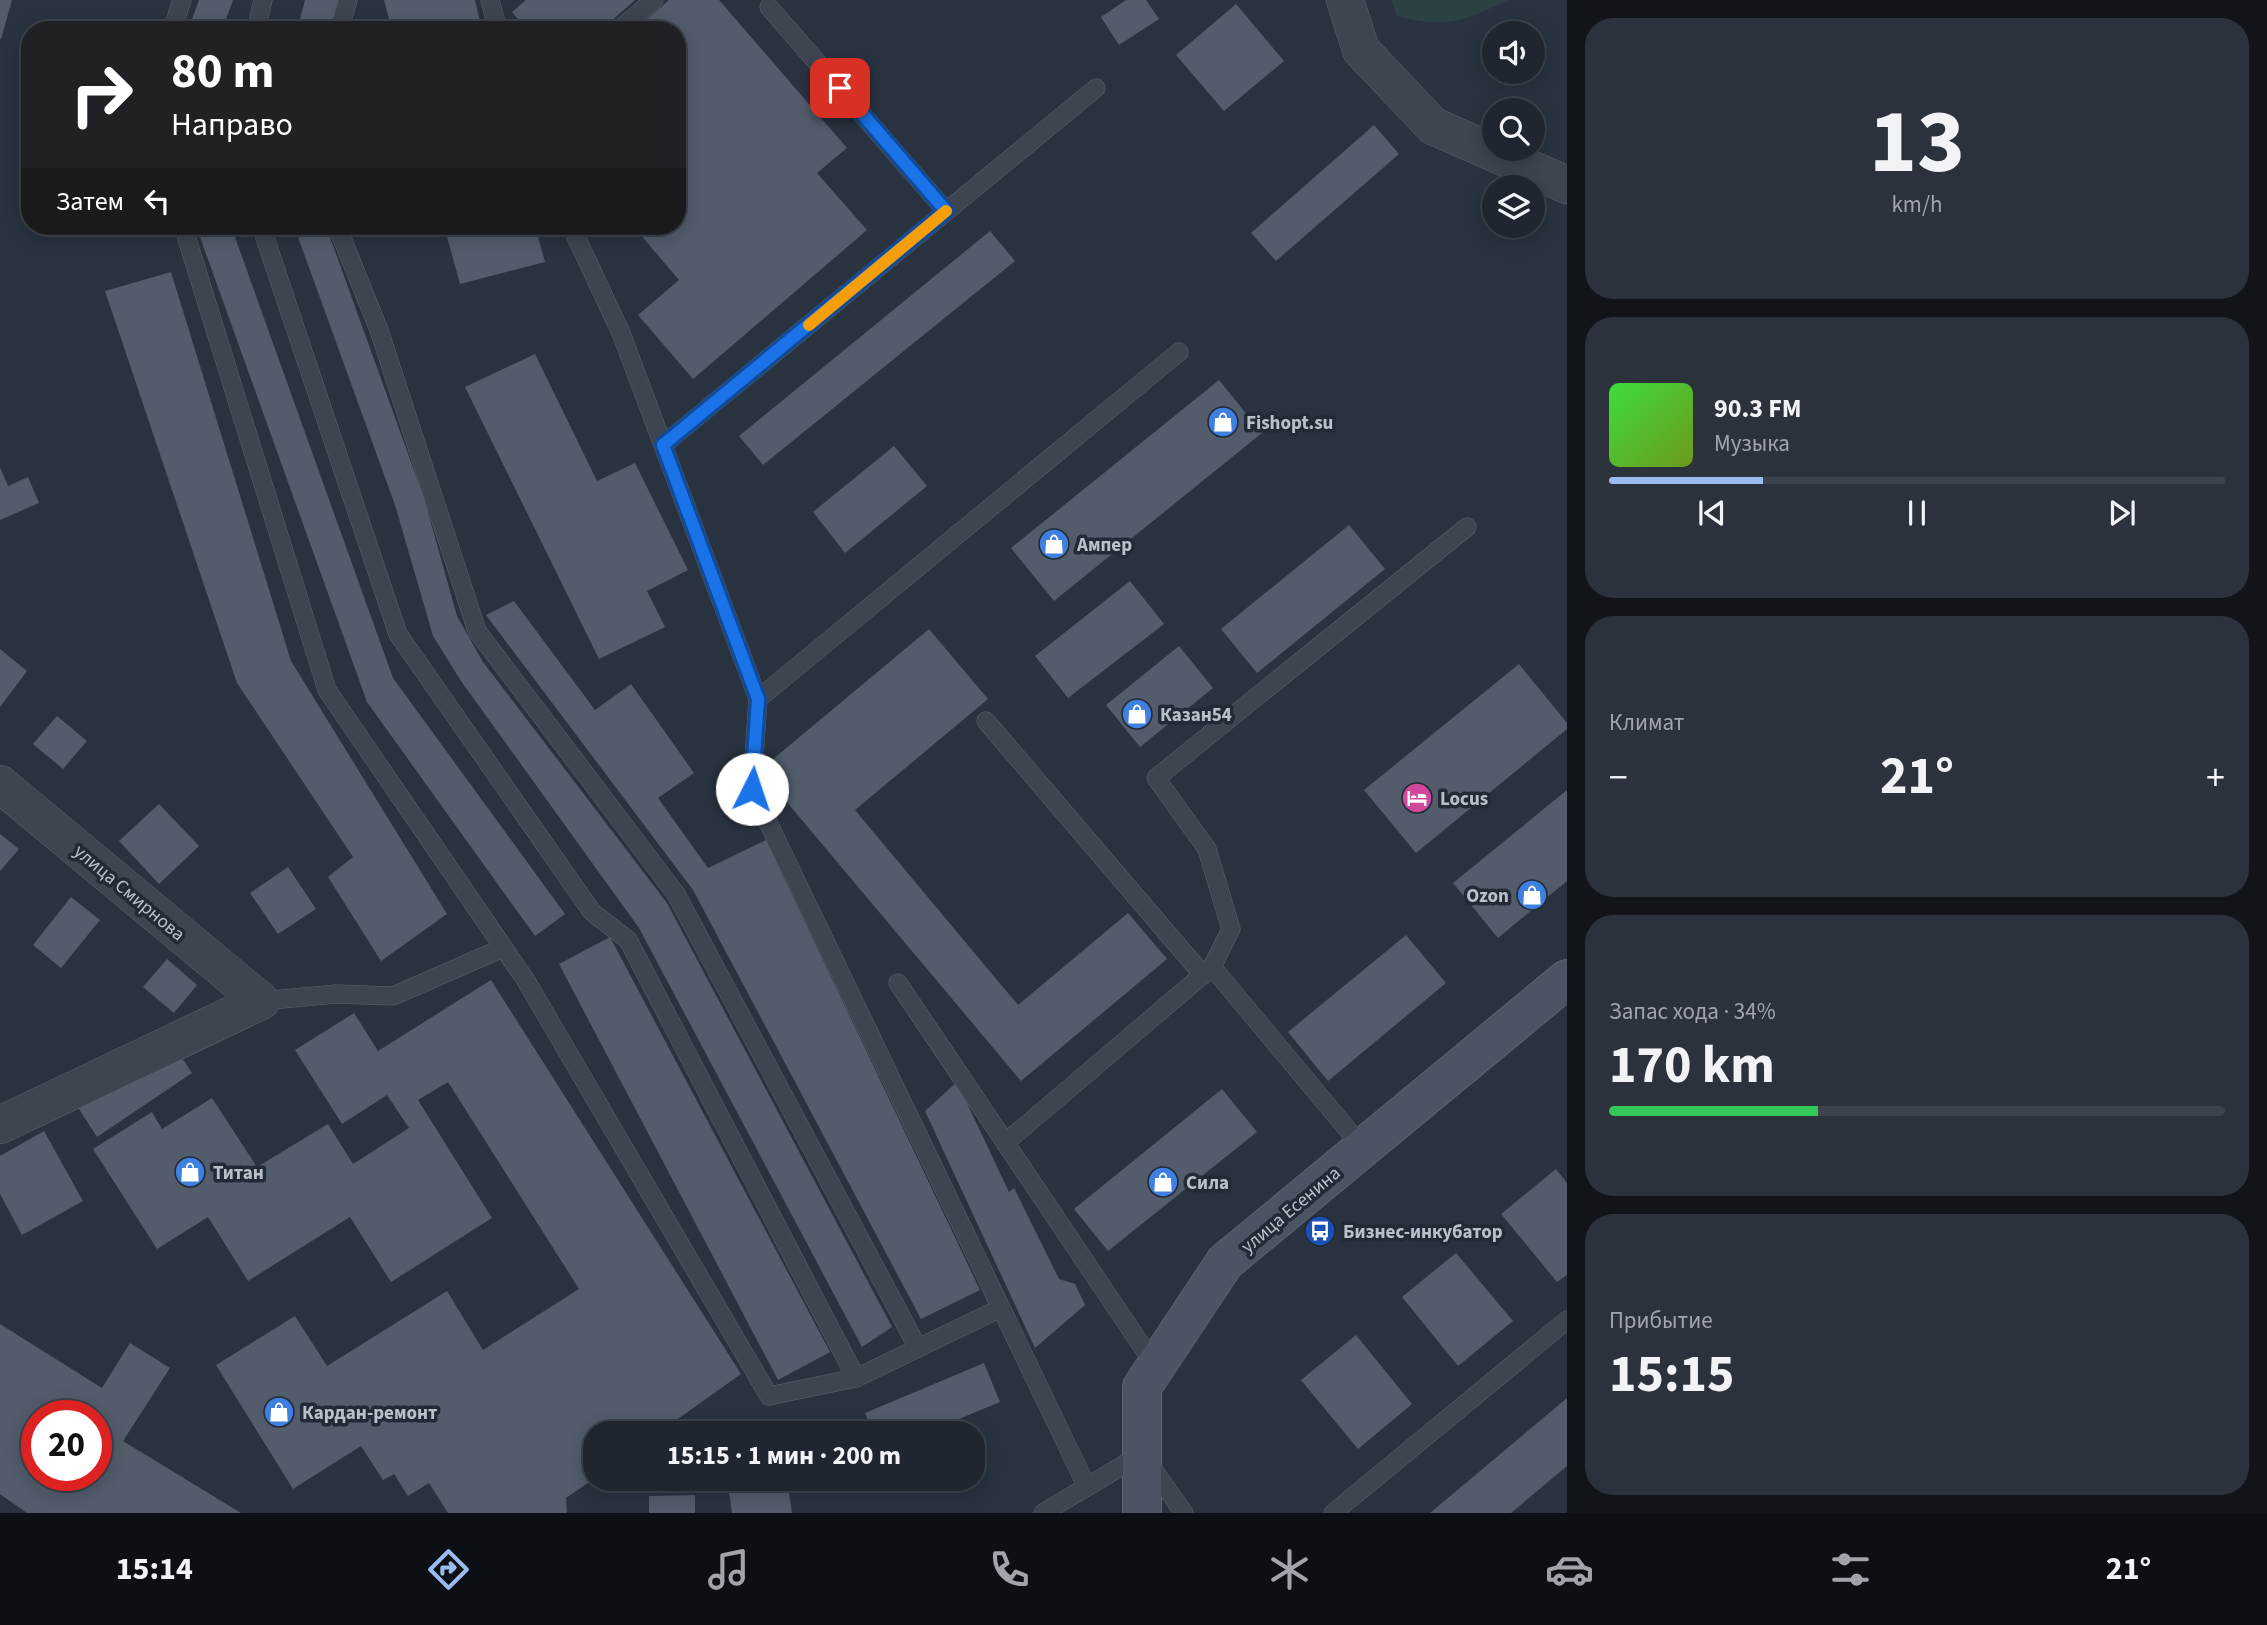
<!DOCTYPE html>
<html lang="ru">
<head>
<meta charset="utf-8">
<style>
  :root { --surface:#1f2630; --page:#2c323c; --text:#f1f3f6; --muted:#a1a5ab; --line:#3c434c; --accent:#99bcf0 }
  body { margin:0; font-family:"Source Sans 3",sans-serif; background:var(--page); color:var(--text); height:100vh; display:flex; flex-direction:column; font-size:26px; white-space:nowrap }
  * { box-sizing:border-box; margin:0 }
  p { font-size:23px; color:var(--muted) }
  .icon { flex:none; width:38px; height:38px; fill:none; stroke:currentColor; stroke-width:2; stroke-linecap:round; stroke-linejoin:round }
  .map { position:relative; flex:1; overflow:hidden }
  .sheet { display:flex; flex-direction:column; gap:18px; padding:18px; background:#11151a; width:700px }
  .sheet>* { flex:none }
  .top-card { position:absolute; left:21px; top:21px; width:665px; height:214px; border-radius:28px; box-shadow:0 4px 18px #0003,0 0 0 2px var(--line); background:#202124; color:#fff; overflow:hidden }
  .buttons { position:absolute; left:1482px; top:21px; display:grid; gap:14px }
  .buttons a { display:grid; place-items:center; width:63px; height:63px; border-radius:50%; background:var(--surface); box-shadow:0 4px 18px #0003,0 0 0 2px var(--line); font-size:35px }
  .speed { position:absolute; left:21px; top:1400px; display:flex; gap:14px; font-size:35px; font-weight:700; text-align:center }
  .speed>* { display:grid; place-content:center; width:91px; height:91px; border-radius:50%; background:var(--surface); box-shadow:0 4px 18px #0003,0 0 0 2px var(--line); line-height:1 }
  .speed .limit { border:10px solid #d22; background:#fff; color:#111 }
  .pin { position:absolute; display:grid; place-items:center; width:60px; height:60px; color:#fff; margin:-30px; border-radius:14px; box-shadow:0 4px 10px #0006 }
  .me { position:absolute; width:77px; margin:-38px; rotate:4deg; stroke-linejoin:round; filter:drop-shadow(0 0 5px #0008) }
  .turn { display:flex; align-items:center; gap:24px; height:147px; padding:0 35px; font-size:32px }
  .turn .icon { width:91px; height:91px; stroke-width:2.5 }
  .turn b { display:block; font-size:49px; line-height:60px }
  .then { display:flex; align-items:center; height:66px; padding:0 35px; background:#0003; gap:14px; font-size:26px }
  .big { font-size:52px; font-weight:700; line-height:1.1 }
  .sheet .card { flex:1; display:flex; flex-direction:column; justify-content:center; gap:10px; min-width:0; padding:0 24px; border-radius:28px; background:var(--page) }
  .sheet .dial { align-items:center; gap:0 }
  .dial b { font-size:91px; line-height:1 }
  .song { display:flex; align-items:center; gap:21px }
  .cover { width:84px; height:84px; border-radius:10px; background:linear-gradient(135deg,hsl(120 70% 55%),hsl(80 70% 35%)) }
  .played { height:7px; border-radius:4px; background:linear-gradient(90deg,var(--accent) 25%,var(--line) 25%) }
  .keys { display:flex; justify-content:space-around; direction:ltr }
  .heat { display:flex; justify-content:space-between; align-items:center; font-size:38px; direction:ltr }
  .charge { height:10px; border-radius:5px; background:linear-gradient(90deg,#34c759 34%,var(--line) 0) }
  .trip { position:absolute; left:583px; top:1421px; width:402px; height:70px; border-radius:28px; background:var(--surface); box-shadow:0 4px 18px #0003,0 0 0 2px var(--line); font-weight:700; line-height:70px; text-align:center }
  .menu { display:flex; height:112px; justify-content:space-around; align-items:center; background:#0c0f13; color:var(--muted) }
  .menu .icon { width:49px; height:49px }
  .menu .active { color:var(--accent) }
  .menu b { font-size:32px; color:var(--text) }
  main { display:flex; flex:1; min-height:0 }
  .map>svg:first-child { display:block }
  .green { fill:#2c4142 }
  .building { fill:#525c6b; fill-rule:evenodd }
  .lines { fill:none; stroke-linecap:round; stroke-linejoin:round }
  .lane-casing { stroke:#5b636d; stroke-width:19 }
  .street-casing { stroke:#5b636d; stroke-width:38 }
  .secondary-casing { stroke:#5b636d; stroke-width:40 }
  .lane { stroke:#3d4550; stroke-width:18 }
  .street { stroke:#3d4550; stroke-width:37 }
  .secondary { stroke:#4b5463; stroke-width:38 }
  .route-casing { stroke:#114b97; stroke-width:18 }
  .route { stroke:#1a73e8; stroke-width:12 }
  .slow { stroke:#f59e0b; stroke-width:12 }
  .labels { text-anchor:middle; stroke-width:7; stroke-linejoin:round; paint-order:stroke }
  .poi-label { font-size:19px; font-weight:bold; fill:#bac0ca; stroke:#212a36; text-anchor:start }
  .street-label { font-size:19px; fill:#bac0ca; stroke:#212a36 }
</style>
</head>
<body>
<main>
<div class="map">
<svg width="1567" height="1513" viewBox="0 0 1567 1513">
  <rect width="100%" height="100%" fill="#293340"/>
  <path class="green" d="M1391,0h117c-44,21 -61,29 -111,16z"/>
  <g class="building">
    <polygon points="0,0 12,0 1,39 0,39"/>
    <polygon points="199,0 233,0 222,30 188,30"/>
    <polygon points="305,0 340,0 331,30 297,30"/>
    <polygon points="384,0 475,0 482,30 392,30"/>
    <polygon points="526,0 635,0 601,30 527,30 512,12"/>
    <polygon points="669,0 719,0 847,148 817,173 867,230 693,379 638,315 679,280 633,226 677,226 677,30 635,30"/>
    <polygon points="1126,0 1146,0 1159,19 1119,45 1101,17"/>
    <polygon points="1236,4 1284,61 1224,111 1176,55"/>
    <polygon points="1374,125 1399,154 1276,261 1251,233"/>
    <polygon points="196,226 231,226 393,678 565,914 535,936 367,702"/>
    <polygon points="294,226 326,226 424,498 457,616 483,662 667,903 892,1327 862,1347 639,928 461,681 433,636 395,505"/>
    <polygon points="444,226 535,226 545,262 460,284"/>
    <polygon points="990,231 1015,261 763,465 739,436"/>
    <polygon points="171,272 291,661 447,914 381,961 328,877 353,857 237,683 105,291"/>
    <polygon points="535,354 597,481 635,463 688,570 647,591 665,627 599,659 465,387"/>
    <polygon points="1219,380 1262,433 1054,601 1011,548"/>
    <polygon points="894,446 927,486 845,553 813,512"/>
    <polygon points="0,467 8,486 28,477 39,503 0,520"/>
    <polygon points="1349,525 1385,569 1257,673 1221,629"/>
    <polygon points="1130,581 1164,624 1068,698 1035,656"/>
    <polygon points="514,601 595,710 631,684 694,773 658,798 708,868 766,840 980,1290 921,1319 693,890 486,615"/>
    <polygon points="929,629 988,699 855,810 1018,1005 1128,913 1167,959 1021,1081 760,770"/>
    <polygon points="1179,646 1213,688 1140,747 1106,705"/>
    <polygon points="0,649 27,671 0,707"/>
    <polygon points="1519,664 1567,723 1567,729 1416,853 1364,790"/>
    <polygon points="57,716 87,741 63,769 33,744"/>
    <polygon points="1567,790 1567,881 1498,938 1453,883"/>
    <polygon points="159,804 199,846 159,884 119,841"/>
    <polygon points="0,834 19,849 0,871"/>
    <polygon points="288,867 316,909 278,934 250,893"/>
    <polygon points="71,897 100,920 61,968 33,945"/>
    <polygon points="1406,935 1446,983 1328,1081 1288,1032"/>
    <polygon points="610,937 830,1352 778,1380 559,964"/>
    <polygon points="167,959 197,985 174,1013 143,987"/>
    <polygon points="491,980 741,1374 658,1433 595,1433 595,1478 566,1498 567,1513 448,1513 429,1483 408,1496 394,1474 383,1480 361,1446 293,1489 216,1365 295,1316 327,1366 447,1291 483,1350 579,1289 448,1082 418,1100 492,1218 391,1282 350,1217 248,1281 208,1217 157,1249 93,1149 152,1112 162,1129 212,1098 257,1167 328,1124 353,1164 409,1128 387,1095 342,1124 295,1050 354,1013 378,1051"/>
    <polygon points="172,1043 192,1073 97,1137 77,1106"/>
    <polygon points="957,1082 1009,1192 1014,1188 1059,1279 1075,1284 1085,1305 1035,1348 925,1111"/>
    <polygon points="1222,1089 1257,1132 1108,1251 1074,1209"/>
    <polygon points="44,1131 83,1201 22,1235 0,1194 0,1156"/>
    <polygon points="1556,1169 1567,1183 1567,1275 1557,1282 1501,1214"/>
    <polygon points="1456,1253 1513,1321 1458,1366 1402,1297"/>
    <path d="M0,1324l102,64 28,-45 40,25 -47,73 118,72h-214l-27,-19zM37,1416h59v59h-59z"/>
    <polygon points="1356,1335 1412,1404 1358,1449 1301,1380"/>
    <polygon points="984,1363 1000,1402 925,1433 873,1433 865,1413"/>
    <polygon points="1567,1398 1567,1466 1511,1513 1430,1513"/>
    <polygon points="727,1479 787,1479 792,1513 732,1513"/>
    <polygon points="695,1495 695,1513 649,1513 649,1496"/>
  </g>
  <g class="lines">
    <g class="lane-casing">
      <g id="lane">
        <polyline points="490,0 498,30"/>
        <polyline points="769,7 946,211"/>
        <polyline points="172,30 182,0"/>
        <polyline points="256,30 263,0"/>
        <polyline points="339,30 348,0"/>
        <polyline points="619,30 654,0"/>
        <polyline points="183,226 327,690 525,979 769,1396 856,1378"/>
        <polyline points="261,226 398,634 592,912 628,940 856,1378 1001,1308"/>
        <polyline points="337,226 379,330 477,631 676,894 918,1348"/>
        <polyline points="571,226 621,333 758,699 752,789 1086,1485"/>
        <polyline points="663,445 1096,88"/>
        <polyline points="758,699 1179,352"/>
        <polyline points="986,721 1203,975"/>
        <polyline points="1212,967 1231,929 1207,849 1156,778 1467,527"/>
        <polyline points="898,983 1156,1367"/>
        <polyline points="261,1001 336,994 393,996 503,948"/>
        <polyline points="1005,1143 1212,967 1363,1148"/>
        <polyline points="1043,1513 1142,1454 1184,1513"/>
        <polyline points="1333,1513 1567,1320"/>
      </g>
    </g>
    <g class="street-casing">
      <g id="street">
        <polyline points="1345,0 1361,50 1433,126 1567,185"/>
        <polyline points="0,784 261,1001 0,1125"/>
      </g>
    </g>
    <g class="secondary-casing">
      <polyline id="secondary" points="1142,1513 1142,1387 1225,1262 1567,979"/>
    </g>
    <use href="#lane" class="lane"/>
    <use href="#street" class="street"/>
    <use href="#secondary" class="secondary"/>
  </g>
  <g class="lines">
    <g class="route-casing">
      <polyline id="route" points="752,789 758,699 663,445 946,211 840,88"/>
    </g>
    <use href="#route" class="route"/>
    <polyline class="slow" points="809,325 946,211"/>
  </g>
  <defs>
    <g id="shop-disc" transform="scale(1.575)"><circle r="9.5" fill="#3f7fe0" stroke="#212a36"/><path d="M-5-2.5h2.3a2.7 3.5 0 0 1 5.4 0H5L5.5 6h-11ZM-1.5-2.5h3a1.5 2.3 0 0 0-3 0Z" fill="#fff"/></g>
    <g id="hotel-disc" transform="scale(1.575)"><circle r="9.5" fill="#d1479c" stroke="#212a36"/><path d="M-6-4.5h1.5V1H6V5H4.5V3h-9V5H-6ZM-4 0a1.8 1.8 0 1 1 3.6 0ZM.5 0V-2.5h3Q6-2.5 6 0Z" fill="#fff"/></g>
    <g id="bus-disc" transform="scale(1.575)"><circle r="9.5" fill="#1a4fb4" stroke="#212a36"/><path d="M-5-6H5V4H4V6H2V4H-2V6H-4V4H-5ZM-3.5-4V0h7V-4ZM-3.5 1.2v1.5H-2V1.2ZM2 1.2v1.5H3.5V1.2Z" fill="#fff"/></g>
  </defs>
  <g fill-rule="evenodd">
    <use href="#shop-disc" x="1223" y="422"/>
    <use href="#shop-disc" x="1054" y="544"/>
    <use href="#shop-disc" x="1137" y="714"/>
    <use href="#hotel-disc" x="1417" y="798"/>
    <use href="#shop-disc" x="1532" y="895"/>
    <use href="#shop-disc" x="190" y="1172"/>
    <use href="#shop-disc" x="1163" y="1182"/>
    <use href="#bus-disc" x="1320" y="1231"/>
    <use href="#shop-disc" x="279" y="1412"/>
  </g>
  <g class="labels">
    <g class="poi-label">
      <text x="1246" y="429">Fishopt.su</text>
      <text x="1077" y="551">Ампер</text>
      <text x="1160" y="721">Казан54</text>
      <text x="1440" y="805">Locus</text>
      <text x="1509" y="902" text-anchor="end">Ozon</text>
      <text x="213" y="1179">Титан</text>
      <text x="1186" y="1189">Сила</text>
      <text x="1343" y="1238">Бизнес-инкубатор</text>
      <text x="302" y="1419">Кардан-ремонт</text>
    </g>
    <g class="street-label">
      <text transform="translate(130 892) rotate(40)" y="7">улица Смирнова</text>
      <text transform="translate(1290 1209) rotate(-40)" y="7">улица Есенина</text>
    </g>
  </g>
</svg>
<div class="buttons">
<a><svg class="icon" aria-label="sound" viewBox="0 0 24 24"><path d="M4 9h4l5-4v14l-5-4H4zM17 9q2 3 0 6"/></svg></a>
<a><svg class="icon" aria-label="search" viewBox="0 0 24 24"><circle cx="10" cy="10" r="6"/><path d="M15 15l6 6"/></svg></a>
<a><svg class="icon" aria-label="layers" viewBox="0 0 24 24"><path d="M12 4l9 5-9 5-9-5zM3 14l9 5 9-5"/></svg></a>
</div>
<div class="speed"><div class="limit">20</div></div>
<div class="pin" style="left:840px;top:88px;background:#d93025"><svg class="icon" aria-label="arrive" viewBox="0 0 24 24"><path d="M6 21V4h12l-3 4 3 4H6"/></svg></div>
<svg class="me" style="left:752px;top:789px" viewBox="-20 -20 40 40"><circle r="19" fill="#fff"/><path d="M0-13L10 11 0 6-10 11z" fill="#1a73e8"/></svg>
<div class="trip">15:15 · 1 мин · 200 m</div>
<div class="top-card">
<div class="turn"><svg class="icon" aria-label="right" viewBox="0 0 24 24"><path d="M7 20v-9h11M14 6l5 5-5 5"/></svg><div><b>80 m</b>Направо</div></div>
<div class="then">Затем<svg class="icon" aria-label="left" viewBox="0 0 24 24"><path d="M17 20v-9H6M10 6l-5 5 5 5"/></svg></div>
</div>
</div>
<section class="sheet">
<div class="card dial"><b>13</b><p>km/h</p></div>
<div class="card">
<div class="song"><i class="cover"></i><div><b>90.3 FM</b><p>Музыка</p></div></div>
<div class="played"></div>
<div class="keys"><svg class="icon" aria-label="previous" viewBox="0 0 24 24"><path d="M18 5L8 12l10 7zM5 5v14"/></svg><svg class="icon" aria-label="pause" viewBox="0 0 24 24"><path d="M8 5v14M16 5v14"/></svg><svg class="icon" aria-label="next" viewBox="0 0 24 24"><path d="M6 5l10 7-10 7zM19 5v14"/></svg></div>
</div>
<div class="card"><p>Климат</p>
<div class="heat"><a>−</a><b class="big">21°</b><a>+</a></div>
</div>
<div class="card"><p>Запас хода · 34%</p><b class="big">170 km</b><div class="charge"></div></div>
<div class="card"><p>Прибытие</p><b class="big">15:15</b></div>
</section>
</main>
<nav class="menu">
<b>15:14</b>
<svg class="icon active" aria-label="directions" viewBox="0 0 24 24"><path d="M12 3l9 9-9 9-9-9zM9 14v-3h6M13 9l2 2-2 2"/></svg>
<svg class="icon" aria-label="music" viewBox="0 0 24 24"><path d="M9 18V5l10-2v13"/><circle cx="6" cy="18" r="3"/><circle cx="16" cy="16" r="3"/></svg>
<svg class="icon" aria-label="phone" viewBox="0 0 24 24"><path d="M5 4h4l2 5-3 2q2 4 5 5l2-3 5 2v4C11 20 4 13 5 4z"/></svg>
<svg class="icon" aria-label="climate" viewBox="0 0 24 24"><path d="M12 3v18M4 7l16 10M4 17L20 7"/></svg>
<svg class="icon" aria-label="car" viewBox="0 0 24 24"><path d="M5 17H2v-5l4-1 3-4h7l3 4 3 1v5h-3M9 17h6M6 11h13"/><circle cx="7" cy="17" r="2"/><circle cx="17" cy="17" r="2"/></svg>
<svg class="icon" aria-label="filters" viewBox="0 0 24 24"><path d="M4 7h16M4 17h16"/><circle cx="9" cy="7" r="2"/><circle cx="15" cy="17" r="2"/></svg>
<b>21°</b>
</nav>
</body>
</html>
